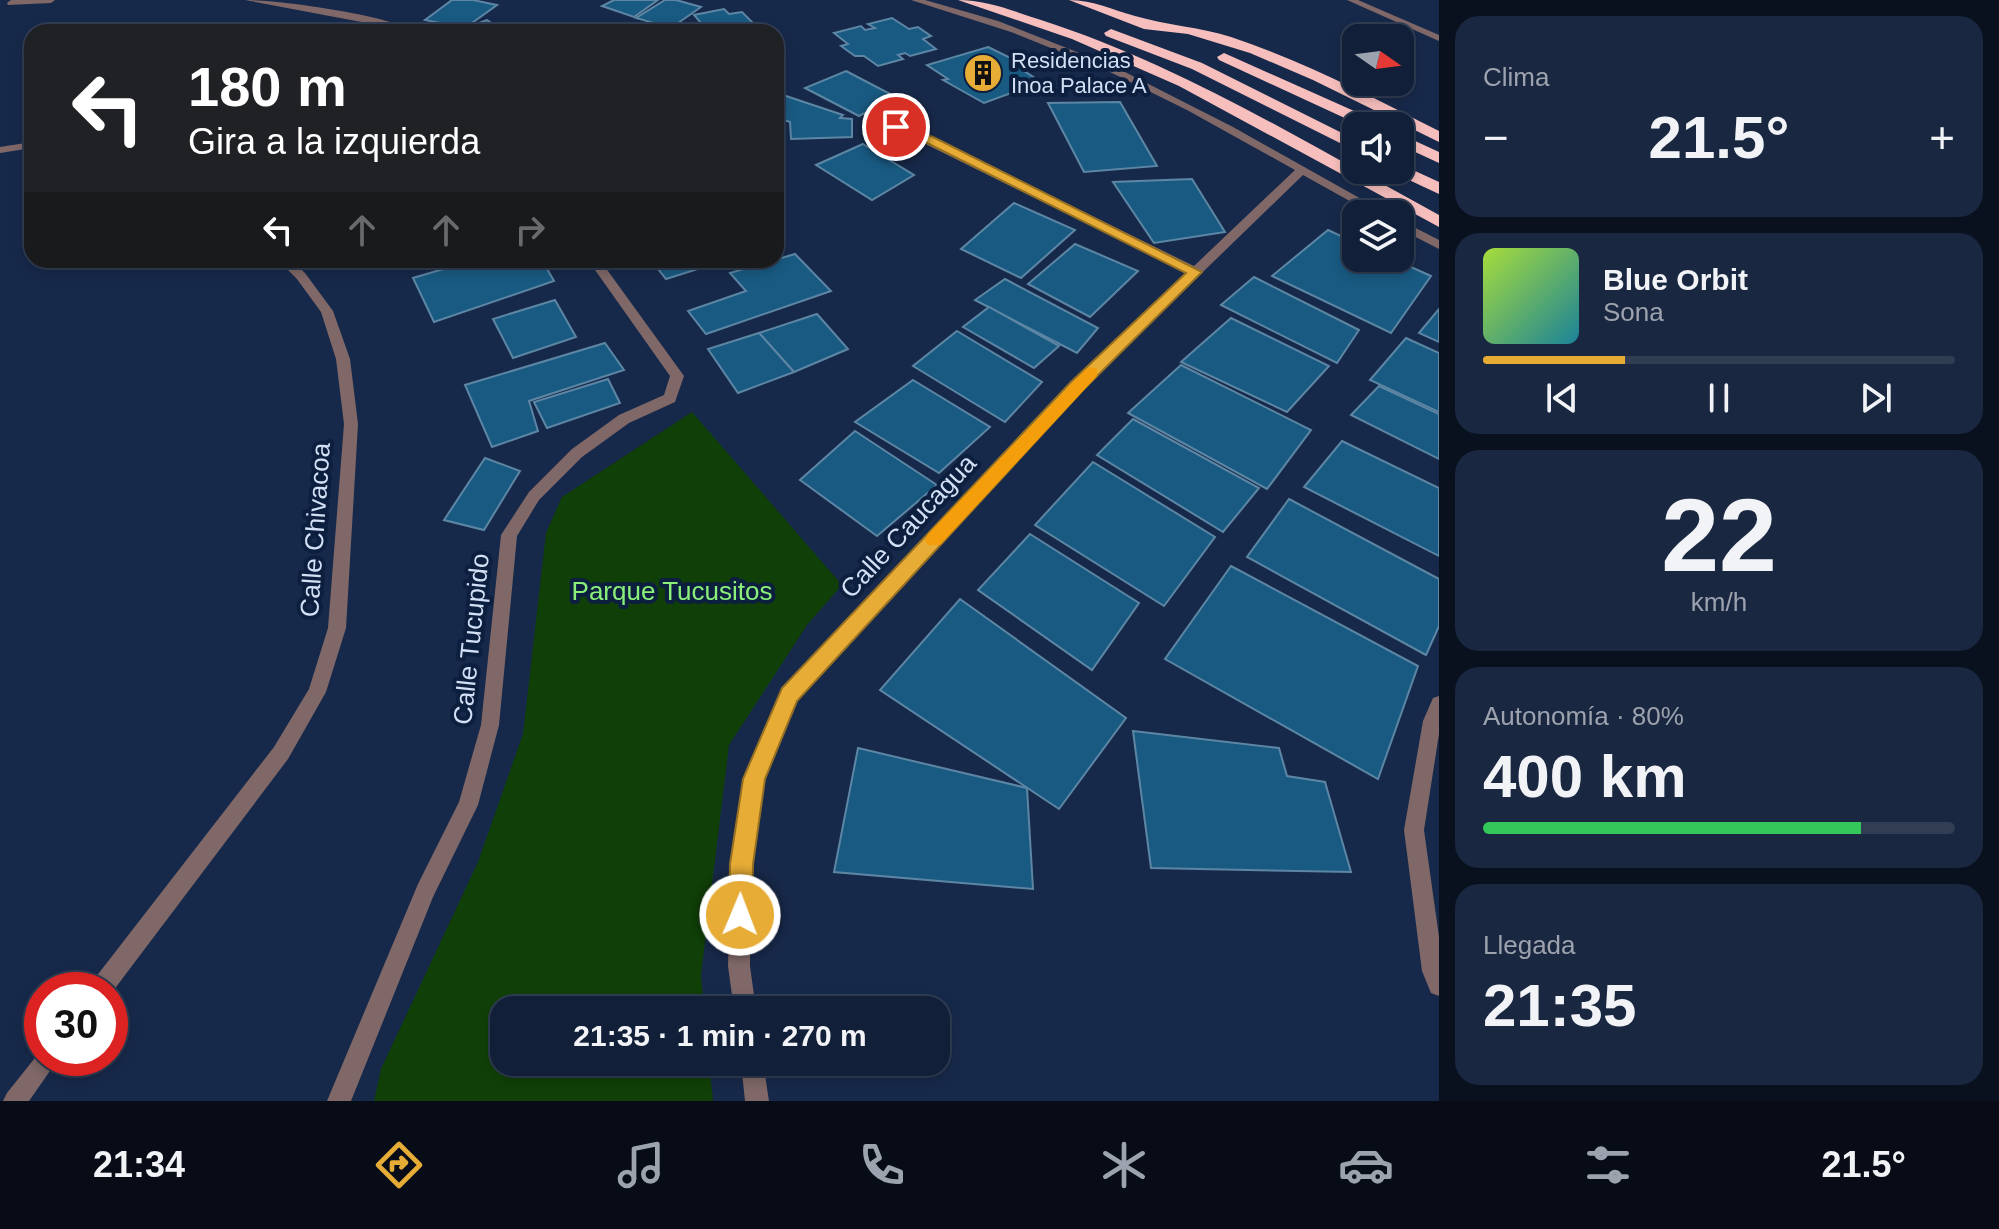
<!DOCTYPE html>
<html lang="es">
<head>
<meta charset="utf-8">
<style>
  :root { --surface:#111f38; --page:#1a2740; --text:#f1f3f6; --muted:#9ca2ae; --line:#303d53; --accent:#e6ac36 }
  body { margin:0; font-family:Helvetica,sans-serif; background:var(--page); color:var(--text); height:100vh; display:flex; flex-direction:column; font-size:30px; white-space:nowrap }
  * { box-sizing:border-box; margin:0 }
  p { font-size:26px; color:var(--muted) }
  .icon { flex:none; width:44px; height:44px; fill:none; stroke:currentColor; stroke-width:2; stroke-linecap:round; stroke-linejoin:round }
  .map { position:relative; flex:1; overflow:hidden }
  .side { display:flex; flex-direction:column; gap:16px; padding:16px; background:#09111f; width:560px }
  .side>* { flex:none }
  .hud { position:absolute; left:24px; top:24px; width:760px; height:244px; border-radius:24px; box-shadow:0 4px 12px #0003,0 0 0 2px var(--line); background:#202124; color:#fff; overflow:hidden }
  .needle { width:52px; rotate:104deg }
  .controls { position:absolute; left:1342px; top:24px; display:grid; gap:16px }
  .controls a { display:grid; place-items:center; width:72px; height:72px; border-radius:16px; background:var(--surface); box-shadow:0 4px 12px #0003,0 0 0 2px var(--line); font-size:40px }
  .speed { position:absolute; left:24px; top:972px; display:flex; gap:16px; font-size:40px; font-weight:700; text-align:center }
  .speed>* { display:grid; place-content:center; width:104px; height:104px; border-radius:50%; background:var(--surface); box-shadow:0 4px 12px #0003,0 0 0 2px var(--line); line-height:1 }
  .speed .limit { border:12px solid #d22; background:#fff; color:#111 }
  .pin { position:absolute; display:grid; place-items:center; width:68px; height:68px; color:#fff; margin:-34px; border:4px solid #fff; border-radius:50%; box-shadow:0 2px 8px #0007 }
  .me { position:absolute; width:88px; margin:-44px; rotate:1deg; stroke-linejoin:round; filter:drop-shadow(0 0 6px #0008) }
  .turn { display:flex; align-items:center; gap:28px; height:168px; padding:0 32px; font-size:36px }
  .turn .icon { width:104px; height:104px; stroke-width:2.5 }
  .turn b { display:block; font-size:56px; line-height:68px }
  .lanes { display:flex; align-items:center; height:76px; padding:0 32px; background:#0003; justify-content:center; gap:40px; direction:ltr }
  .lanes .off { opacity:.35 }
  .big { font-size:60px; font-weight:800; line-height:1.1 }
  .side .card { flex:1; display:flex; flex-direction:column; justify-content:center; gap:12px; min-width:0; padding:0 28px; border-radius:24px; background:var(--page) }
  .side .dial { align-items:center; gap:0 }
  .dial b { font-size:104px; line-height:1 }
  .song { display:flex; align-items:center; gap:24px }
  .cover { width:96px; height:96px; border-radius:12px; background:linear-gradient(135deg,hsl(80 70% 55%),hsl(190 70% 35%)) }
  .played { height:8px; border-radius:4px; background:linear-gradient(90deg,var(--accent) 30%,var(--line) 30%) }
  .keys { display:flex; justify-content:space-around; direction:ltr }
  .heat { display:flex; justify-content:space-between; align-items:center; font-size:44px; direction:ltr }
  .charge { height:12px; border-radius:6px; background:linear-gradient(90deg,#34c759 80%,var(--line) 0) }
  .trip { position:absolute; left:490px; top:996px; width:460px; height:80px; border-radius:24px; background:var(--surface); box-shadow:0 4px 12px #0003,0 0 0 2px var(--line); font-weight:800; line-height:80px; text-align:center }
  .tabs { display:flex; height:128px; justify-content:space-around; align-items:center; background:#070c16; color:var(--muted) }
  .tabs .icon { width:56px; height:56px }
  .tabs .active { color:var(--accent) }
  .tabs b { font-size:36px; color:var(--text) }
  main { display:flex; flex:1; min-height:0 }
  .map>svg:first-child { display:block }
  .green { fill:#104007 }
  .building { fill:#195a82; stroke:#5d86a4; stroke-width:2 }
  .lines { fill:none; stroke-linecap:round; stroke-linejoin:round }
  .minor { fill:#7f6867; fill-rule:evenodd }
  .motorway { fill:#f6bebc; fill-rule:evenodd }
  .route { fill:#e6ac36; stroke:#967023; stroke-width:2 }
  .slow { fill:#f59e0b }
  .labels { text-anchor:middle; stroke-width:8; stroke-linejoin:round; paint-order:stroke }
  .far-poi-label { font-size:22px; fill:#d2dff4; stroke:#0d1f3f; text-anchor:start }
  .street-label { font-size:26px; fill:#d2dff4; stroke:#0d1f3f }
  .park-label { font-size:26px; fill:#8af07a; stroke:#0d1f3f }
</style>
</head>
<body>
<main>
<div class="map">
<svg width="1439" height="1101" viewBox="0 0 1439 1101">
  <rect width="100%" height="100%" fill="#17294a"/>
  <polygon class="green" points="692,412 842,585 807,625 729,745 701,975 704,1010 504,1010 504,1062 709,1062 713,1101 374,1101 381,1069 478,862 523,734 546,533 562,497"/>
  <g class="building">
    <polygon points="452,0 473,0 497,5 465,28 425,20"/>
    <polygon points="614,0 658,0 634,17 602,6"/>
    <polygon points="665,0 676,0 701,7 671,28 636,18"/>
    <polygon points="724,9 729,14 742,12 753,23 707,30 694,15"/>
    <polygon points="892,18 909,29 918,27 931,36 923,39 936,49 910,56 905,53 898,55 903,59 878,66 864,56 855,56 841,46 848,44 834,33 861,26 865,30 875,28 868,24"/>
    <polygon points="487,20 504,32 456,32 465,28"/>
    <polygon points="988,47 1025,65 1018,67 1041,82 984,103 943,80 948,79 927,65"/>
    <polygon points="846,71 896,97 859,116 805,88"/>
    <polygon points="786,96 843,115 840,118 852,119 852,137 791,139 790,122 776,117 776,103"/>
    <polygon points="1120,102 1157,166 1084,172 1048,103"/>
    <polygon points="863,144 914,175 872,200 816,165"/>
    <polygon points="1192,179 1225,232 1154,243 1113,182"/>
    <polygon points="1014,203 1075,230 1021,278 961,249"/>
    <polygon points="1328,230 1356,243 1356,258 1391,258 1431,276 1391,333 1272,276"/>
    <polygon points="1075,244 1138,271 1090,317 1028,284"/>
    <polygon points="795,254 831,291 706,334 688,311 746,291 730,273"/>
    <polygon points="474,260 542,260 554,281 434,322 413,278"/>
    <polygon points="651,260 726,260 666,279"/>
    <polygon points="1254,277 1359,330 1337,363 1221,305"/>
    <polygon points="1005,279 1098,328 1077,353 975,300"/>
    <polygon points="555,300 576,337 513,358 493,319"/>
    <polygon points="989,307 1059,346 1034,368 963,327"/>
    <polygon points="1439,309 1439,342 1419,333"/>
    <polygon points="817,314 848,349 794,372 759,333"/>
    <polygon points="1231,318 1329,366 1287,412 1181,362"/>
    <polygon points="957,331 1042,382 1005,422 913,366"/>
    <polygon points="759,333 794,372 738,393 708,349"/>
    <polygon points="1406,338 1439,353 1439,412 1370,380"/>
    <polygon points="605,343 624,370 529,401 538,431 492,447 465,385"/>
    <polygon points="1181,365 1311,430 1267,489 1128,413"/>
    <polygon points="608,379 620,403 547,428 534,402"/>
    <polygon points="913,380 990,427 939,473 855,422"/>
    <polygon points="1379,386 1439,414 1439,459 1351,415"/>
    <polygon points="1133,419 1259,488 1223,532 1097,455"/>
    <polygon points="855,431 937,485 877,536 800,480"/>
    <polygon points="1342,441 1439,488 1439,556 1304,487"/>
    <polygon points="485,458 520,471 484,530 444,520"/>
    <polygon points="1093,462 1215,537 1164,606 1035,525"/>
    <polygon points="1289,499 1439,579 1439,626 1426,655 1247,557"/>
    <polygon points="1030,534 1139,603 1092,670 978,590"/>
    <polygon points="1231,566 1418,666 1378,779 1165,659"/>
    <polygon points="960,599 1126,718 1059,809 880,690"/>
    <polygon points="1133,731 1279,748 1287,776 1325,782 1351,872 1151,868"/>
    <polygon points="858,748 1027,788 1033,889 834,872"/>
  </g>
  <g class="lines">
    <g class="minor">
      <polygon points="11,0 55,0 51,3 8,5 7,3"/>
      <path d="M245,0c35,0 143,15 171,32h-15l-29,-8z"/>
      <polygon points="911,0 925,0 998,21 1115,67 1233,127 1388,214 1373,214 1303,175 1082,389 796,700 763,779 751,864 750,966 756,1010 734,1010 728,966 731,864 745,779 783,689 1072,383 1187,273 891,127 900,125 933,138 1194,266 1295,170 1187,110 1108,71 1011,32"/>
      <polygon points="1347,0 1358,0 1439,35 1439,41"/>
      <polygon points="630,23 633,24 638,32 628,32 625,26"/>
      <polygon points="32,142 32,148 0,153 0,147"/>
      <polygon points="1400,220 1439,240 1439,249 1400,229"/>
      <polygon points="278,260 291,260 305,273 333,311 350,359 358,424 346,628 326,692 288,759 110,995 110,990 89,990 92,982 274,747 309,689 328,628 344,424 336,359 321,312 297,279"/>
      <polygon points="588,260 600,260 684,376 675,402 629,423 582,457 539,500 517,536 499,725 478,805 433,897 351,1101 327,1101 418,884 459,802 481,725 501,535 529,492 572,449 619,415 664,395 670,376"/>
      <polygon points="1439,696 1439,734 1424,830 1439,937 1439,996 1431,993 1422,971 1404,830 1423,721 1433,698"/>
      <polygon points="42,1049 42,1058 59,1058 29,1101 3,1101 7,1093"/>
      <polygon points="741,1062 763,1062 769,1101 745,1101"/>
    </g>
    <g class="motorway">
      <path d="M958,0c29,0 55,11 83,20 140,45 269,125 398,195v12l-260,-141 -107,-47z"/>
      <path d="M1069,0c25,0 43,10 66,16 31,9 64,11 96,21 72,24 140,59 208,94v11l-126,-62 -63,-27 -62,-19 -44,-5z"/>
      <polygon points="1111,29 1202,63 1356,140 1356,151 1192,69 1106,36 1104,33"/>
      <polygon points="1224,53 1381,123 1383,126 1362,126 1219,60 1217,57"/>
      <polygon points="1400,134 1439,152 1439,163 1400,145"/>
      <polygon points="1400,164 1439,182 1439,194 1394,173 1392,170 1400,170"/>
    </g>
  </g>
  <polygon class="route" points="896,124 933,137 1202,272 1083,390 797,701 765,779 753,864 752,915 749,923 740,927 732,923 729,915 730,864 743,779 782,688 1071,382 1186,273 925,142 892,130 890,127"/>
  <polygon class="slow" points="1091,367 1097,369 1097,376 940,545 928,545 925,540 928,534 1086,369"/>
  <defs>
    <g id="building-disc" transform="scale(2)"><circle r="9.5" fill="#e6ac36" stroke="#0d1f3f"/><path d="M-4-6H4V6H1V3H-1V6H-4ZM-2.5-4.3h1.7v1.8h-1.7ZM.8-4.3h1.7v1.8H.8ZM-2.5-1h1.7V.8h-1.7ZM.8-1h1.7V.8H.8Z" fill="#111"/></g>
  </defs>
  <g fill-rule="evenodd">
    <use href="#building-disc" x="983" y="73"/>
  </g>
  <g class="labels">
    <g class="far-poi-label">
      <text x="1011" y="68">Residencias<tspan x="1011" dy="25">Inoa Palace A</tspan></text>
    </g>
    <g class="street-label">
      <text transform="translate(908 526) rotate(-47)" y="9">Calle Caucagua</text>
      <text transform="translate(315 530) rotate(-86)" y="9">Calle Chivacoa</text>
      <text transform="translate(471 639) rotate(-84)" y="9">Calle Tucupido</text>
    </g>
    <g class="park-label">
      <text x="672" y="600">Parque Tucusitos</text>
    </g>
  </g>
</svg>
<div class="controls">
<a><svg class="needle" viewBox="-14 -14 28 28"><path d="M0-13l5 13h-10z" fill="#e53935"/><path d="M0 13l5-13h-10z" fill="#9ca2ae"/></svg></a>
<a><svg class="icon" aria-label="sound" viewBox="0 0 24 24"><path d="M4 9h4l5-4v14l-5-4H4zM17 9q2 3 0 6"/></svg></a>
<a><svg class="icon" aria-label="layers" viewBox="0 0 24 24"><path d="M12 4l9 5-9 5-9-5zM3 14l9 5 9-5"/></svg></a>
</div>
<div class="speed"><div class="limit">30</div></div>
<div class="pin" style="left:896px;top:127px;background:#d93025"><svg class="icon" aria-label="arrive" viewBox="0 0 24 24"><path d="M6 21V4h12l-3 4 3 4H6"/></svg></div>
<svg class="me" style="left:740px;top:915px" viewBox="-20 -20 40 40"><circle r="17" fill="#e6ac36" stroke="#fff" stroke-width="3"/><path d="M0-11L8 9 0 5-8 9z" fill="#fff"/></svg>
<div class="trip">21:35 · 1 min · 270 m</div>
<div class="hud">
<div class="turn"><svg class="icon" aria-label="left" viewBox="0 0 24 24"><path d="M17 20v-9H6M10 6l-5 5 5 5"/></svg><div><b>180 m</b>Gira a la izquierda</div></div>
<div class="lanes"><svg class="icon" aria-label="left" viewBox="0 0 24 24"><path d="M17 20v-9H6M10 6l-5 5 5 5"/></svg><svg class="icon off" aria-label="ahead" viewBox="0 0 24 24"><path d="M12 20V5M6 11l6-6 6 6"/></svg><svg class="icon off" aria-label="ahead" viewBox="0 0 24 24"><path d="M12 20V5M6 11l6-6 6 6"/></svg><svg class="icon off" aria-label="right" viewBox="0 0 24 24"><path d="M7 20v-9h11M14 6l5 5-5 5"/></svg></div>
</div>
</div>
<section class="side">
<div class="card"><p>Clima</p>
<div class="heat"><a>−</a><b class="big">21.5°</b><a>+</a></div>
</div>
<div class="card">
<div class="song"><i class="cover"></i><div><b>Blue Orbit</b><p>Sona</p></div></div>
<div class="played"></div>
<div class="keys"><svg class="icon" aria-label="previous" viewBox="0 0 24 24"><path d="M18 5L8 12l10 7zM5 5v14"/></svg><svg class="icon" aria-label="pause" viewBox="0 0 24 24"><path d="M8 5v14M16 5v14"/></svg><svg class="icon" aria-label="next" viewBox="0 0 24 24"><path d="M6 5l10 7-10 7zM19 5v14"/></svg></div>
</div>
<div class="card dial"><b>22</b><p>km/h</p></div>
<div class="card"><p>Autonomía · 80%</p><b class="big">400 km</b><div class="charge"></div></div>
<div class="card"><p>Llegada</p><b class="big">21:35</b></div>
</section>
</main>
<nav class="tabs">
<b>21:34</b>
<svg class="icon active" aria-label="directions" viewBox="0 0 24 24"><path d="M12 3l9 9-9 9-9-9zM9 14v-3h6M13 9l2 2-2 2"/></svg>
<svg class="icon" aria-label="music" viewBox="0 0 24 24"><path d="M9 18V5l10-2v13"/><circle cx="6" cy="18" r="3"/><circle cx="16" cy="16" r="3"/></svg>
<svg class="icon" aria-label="phone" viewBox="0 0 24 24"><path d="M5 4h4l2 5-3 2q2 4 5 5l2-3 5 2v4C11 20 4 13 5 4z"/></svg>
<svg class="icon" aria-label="climate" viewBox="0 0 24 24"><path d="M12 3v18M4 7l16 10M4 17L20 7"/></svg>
<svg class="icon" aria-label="car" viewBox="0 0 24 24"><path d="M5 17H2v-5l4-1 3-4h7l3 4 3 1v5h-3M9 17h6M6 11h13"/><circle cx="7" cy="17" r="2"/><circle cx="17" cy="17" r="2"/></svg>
<svg class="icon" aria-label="filters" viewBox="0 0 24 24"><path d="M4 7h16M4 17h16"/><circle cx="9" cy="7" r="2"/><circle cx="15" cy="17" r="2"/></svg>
<b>21.5°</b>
</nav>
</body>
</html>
